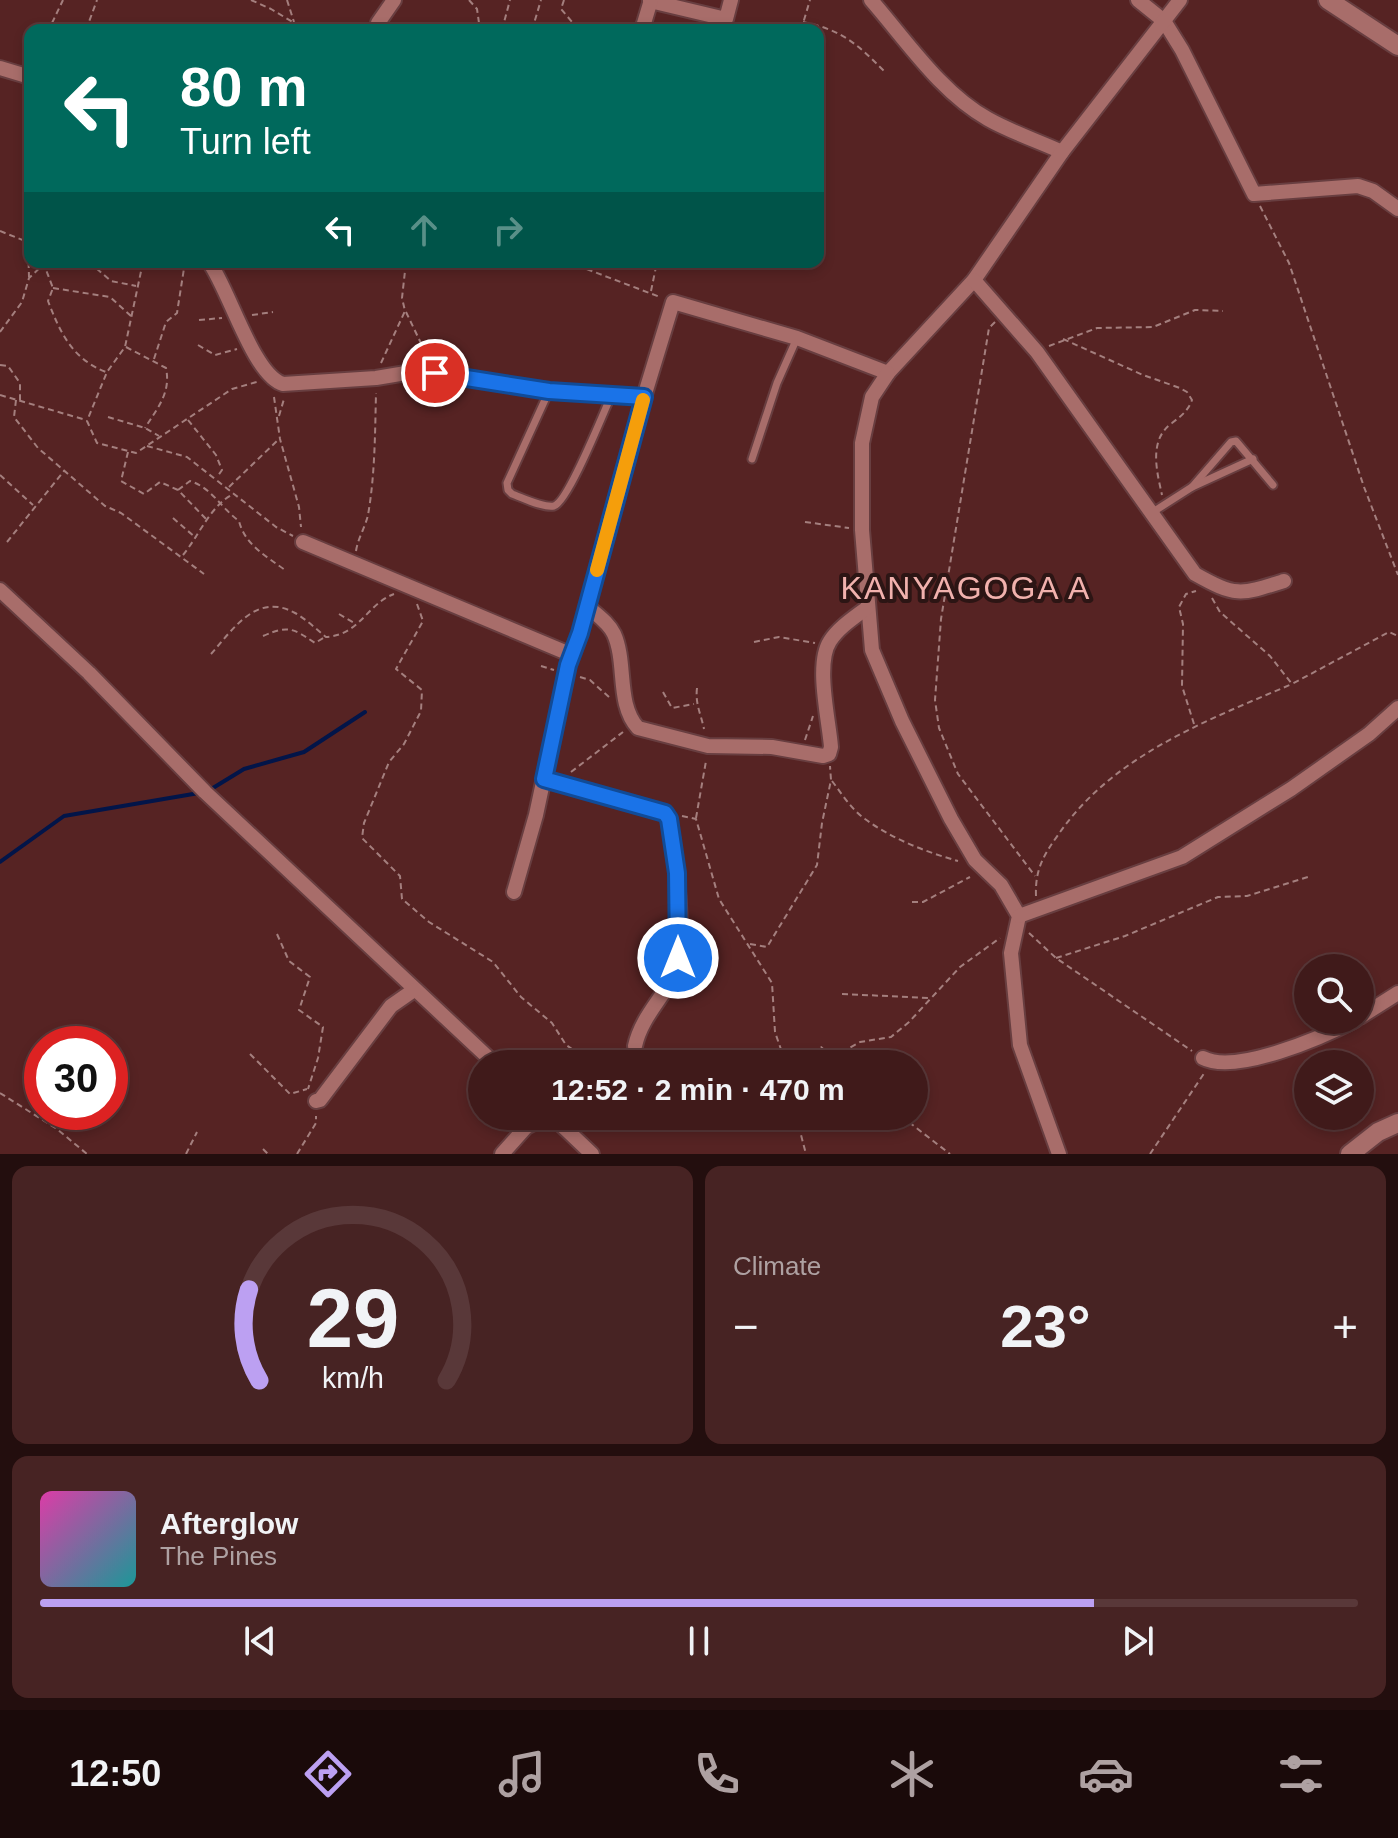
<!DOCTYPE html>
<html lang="en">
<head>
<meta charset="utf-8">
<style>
  :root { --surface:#401a1a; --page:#472323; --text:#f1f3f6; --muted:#aea1a2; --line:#593839; --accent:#bca0f2 }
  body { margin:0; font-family:Arial,sans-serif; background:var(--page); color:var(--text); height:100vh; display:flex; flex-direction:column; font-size:30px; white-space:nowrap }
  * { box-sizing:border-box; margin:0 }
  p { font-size:26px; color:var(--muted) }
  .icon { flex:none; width:44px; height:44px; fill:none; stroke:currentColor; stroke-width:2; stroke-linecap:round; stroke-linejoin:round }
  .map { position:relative; height:1154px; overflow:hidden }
  .panel { display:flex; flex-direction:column; gap:12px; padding:12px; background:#230e0e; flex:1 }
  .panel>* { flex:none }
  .top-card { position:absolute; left:24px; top:24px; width:800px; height:244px; border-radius:16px; box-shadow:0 4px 12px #0003,0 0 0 2px var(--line); background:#00695c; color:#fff; overflow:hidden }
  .controls { position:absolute; left:1294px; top:954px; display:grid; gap:16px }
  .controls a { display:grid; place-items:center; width:80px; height:80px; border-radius:50%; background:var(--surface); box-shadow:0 4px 12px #0003,0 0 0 2px var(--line); font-size:40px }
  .speed { position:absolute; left:24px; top:1026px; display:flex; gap:16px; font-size:40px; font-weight:700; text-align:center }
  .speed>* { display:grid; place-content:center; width:104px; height:104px; border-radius:50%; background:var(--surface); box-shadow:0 4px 12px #0003,0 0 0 2px var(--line); line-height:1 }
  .speed .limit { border:12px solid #d22; background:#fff; color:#111 }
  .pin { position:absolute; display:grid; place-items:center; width:68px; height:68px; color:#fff; margin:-34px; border:4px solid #fff; border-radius:50%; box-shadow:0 2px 8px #0007 }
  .me { position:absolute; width:88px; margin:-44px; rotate:0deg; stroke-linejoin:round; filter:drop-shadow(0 0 6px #0008) }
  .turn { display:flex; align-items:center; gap:28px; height:168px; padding:0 24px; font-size:36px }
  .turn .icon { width:104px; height:104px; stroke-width:2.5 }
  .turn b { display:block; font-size:56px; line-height:68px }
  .lanes { display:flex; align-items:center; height:76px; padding:0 24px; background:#0003; justify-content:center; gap:40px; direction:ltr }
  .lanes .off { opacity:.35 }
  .big { font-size:60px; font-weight:600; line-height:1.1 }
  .panel .tile { flex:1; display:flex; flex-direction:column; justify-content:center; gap:12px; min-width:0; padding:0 28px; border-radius:16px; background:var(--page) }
  .panel .dial { align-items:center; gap:0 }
  .dial svg { height:208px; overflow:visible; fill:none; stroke:var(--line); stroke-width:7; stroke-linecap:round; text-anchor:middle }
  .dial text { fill:var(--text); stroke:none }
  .song { display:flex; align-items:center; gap:24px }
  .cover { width:96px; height:96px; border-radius:12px; background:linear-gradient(135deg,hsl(320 70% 55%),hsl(180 70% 35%)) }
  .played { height:8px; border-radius:4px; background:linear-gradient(90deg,var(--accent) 80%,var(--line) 80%) }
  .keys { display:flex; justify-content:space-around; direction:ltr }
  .heat { display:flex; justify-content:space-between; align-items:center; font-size:44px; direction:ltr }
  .panel .tiles { flex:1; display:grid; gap:12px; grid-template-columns:1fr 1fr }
  .tile:last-child { grid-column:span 2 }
  .trip { position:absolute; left:468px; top:1050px; width:460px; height:80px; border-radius:40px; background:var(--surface); box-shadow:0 4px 12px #0003,0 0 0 2px var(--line); font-weight:600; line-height:80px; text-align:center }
  .dock { display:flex; height:128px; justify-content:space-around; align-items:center; background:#1a0a0a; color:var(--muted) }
  .dock .icon { width:56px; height:56px }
  .dock .selected { color:var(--accent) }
  .dock b { font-size:36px; color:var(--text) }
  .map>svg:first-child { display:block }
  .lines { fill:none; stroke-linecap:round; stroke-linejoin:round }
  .stream { stroke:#021549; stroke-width:4 }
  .service-casing { stroke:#683e40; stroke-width:11 }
  .minor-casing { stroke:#683e40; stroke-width:18 }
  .tertiary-casing { stroke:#683e40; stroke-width:22 }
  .path { stroke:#a47f7e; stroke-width:2; stroke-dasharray:6 4; stroke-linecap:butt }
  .service { stroke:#a86d6a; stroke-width:7 }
  .minor { stroke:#a86d6a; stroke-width:14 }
  .tertiary { stroke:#a86d6a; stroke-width:18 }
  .route-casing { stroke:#114b97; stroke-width:20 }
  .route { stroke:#1a73e8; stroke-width:14 }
  .slow { stroke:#f59e0b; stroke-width:14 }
  .labels { text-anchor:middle; stroke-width:8; stroke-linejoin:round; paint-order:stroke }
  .quarter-label { font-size:32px; letter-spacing:2px; fill:#f1b1ad; stroke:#2c1514 }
</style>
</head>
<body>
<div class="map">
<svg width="1398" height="1154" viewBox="0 0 1398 1154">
  <rect width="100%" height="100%" fill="#562323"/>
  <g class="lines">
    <g class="stream">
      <polyline points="208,791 244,769 304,752 365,712"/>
      <polyline points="0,862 64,816 199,793"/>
    </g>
    <g class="service-casing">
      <g id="service">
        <path d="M549,391l-42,92 1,7 4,4c11,4 31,14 42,12 14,-4 49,-92 57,-110"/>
        <polyline points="752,459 777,383 797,338"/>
        <polyline points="1192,487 1231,442 1236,441 1273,485"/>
        <polyline points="1153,512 1192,487 1253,459"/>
      </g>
    </g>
    <g class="minor-casing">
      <g id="minor">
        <path d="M871,0c35,40 70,93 117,119 23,13 50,22 74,33"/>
        <polyline points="1138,0 1164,21 1182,50 1254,194 1358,186 1373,191 1398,209"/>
        <polyline points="650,1 726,19 731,0"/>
        <polyline points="378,23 394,0"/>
        <polyline points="642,30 651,0"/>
        <polyline points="0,68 30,77"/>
        <path d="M209,262c20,27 44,113 74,122l93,-6 36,-6 23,1 114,18 95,6 29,-95 124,36 91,35 86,-93 88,-128 118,-152"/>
        <path d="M974,280l63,72 158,222c41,23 45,21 89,7"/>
        <polyline points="888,373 872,397 862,443 862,530 872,650 902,721 951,819 975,860 1001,885 1019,916 1011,953 1020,1045 1059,1154"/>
        <polyline points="303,542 572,655"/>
        <polyline points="0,590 89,673 205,792 495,1064"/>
        <path d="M587,606c10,9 22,17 27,28 13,29 2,70 24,94l70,18 64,1 51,9 6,-2 2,-7c-2,-27 -16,-83 -1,-106 9,-14 25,-24 38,-34"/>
        <path d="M544,779l121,34 4,6c6,31 18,130 5,156 -12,24 -33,43 -39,71"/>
        <polyline points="514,892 536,815 568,665 580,633 644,397"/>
        <polyline points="1019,916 1182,857 1291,789 1369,734 1398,708"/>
        <polyline points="1360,1017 1398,993"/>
        <path d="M1203,1058c33,17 120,-21 152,-38"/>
        <polyline points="316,1101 320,1100 391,1006 414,990"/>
        <polyline points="552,1116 592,1154"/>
        <polyline points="502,1154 526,1127 546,1116"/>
      </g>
    </g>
    <g class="tertiary-casing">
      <g id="tertiary">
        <polyline points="1328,0 1398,46"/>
        <polyline points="1350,1154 1378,1132 1398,1123"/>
      </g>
    </g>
    <g class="path">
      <polyline points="251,0 271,9 306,30"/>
      <polyline points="287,0 294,22"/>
      <polyline points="469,0 477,9 480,30"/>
      <polyline points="564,0 561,9 579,30"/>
      <path d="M803,22c40,8 55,23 82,50"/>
      <polyline points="52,23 63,0"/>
      <polyline points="392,27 402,30"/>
      <polyline points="86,30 97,0"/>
      <polyline points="502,30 510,0"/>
      <polyline points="532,30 541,0"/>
      <polyline points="801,30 810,0"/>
      <polyline points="1260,206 1289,263 1364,487 1398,575"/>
      <polyline points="0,231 30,243"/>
      <polyline points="28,242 29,277"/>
      <path d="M43,262l10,26 -5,13c12,31 24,58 58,71"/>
      <polyline points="60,262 64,269 77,262"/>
      <polyline points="89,262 111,281 136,286"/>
      <polyline points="143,262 125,347 107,372 87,421 97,443 136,453 232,389 260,381"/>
      <polyline points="568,262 660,297"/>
      <polyline points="53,288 110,297 131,316"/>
      <polyline points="651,291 657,262"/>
      <polyline points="406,312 429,360"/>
      <polyline points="252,315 273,312"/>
      <polyline points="199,320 222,318"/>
      <polyline points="995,322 989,328 941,619 935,700 939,728 958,774 1035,876"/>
      <polyline points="0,332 22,302 29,278 46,262"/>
      <path d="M1063,339l80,36 37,13 7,4 5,8c-4,11 -11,16 -20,23 -24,17 -15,49 -10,72"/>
      <polyline points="198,345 215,355 237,349"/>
      <polyline points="1049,346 1097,328 1153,327 1195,310 1223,311"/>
      <path d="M126,347l40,21c5,25 -8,39 -21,60"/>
      <polyline points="154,359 166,322 177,313 185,262"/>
      <polyline points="381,363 405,311 402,298 406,262"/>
      <polyline points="0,365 8,366 20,383 20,400"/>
      <polyline points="0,395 86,420"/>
      <polyline points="274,397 280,439 299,507 301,527"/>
      <polyline points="16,400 14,417 38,448 105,506 121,513 204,574"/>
      <polyline points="279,416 284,399"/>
      <polyline points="108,417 145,428 159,436"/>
      <polyline points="188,420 216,455 222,470 217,477"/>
      <polyline points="147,446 187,457 276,527 293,536"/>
      <polyline points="128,452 121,481 144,494 160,482 178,490 207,520"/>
      <polyline points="0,475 33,505"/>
      <polyline points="229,487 279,439"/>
      <path d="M178,490l12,-9c22,7 30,26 49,40 6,24 27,35 46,49"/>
      <polyline points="173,518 196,538"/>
      <polyline points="805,522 849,528"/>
      <polyline points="7,542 64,471"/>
      <path d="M356,551c2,-13 9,-23 12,-36 7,-40 7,-81 8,-122"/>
      <path d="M183,555c15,-18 29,-52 51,-61"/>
      <polyline points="1212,598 1220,612 1270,656 1292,684 1389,632 1398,636"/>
      <polyline points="417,604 423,621 396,669 422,690 421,711 404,744 389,762 364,823 362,838 400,876 402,899 429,922 493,962 521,997 552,1023 566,1045 575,1051"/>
      <polyline points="339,614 356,624"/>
      <path d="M263,636c25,-11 30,-8 52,7l10,-6"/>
      <polyline points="754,642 779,637 815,643"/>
      <path d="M211,654c23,-26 46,-62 84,-41 11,6 21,16 31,24 34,-2 41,-33 68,-43"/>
      <polyline points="541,666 554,670"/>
      <polyline points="580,677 590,680 610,698"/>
      <path d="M697,688c-2,16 4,26 7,41"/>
      <polyline points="663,692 672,708 694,704"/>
      <polyline points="1194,724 1182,686 1183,624 1179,607 1186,594 1196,591"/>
      <polyline points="805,740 813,716"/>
      <polyline points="571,772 623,732"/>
      <path d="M832,781c10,13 19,28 33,38 27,20 61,33 93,42"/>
      <polyline points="682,816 696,819 719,899 772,983 775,1032 786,1064"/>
      <polyline points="696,818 706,761"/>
      <path d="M1036,896c-1,-26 7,-40 22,-61 55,-80 148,-114 234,-151"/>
      <polyline points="912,902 923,902 970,877"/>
      <polyline points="1029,933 1056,958 1192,1051"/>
      <polyline points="277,934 289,961 310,977 299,1010 323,1027 318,1058 308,1089"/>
      <polyline points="750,944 767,947 817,865 822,823 831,780 830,766"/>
      <polyline points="1056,958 1125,936 1218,897 1247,896 1311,876"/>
      <polyline points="842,994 930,998"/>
      <polyline points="250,1054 290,1094 307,1089"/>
      <polyline points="833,1057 860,1042 891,1037 909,1022 960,967 1000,938"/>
      <polyline points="797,1064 806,1061 821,1047 840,1064"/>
      <polyline points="0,1093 57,1129 87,1154"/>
      <polyline points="796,1116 806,1154"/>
      <polyline points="901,1116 950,1154"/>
      <polyline points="263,1149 268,1154"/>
      <polyline points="186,1154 197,1132"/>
      <polyline points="297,1154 316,1123 316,1116"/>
      <polyline points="1150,1154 1205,1072"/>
    </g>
    <use href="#service" class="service"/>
    <use href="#minor" class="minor"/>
    <use href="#tertiary" class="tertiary"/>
  </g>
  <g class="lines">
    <g class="route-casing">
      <polyline id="route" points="435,373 549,391 644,397 580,633 568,665 544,779 665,813 669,819 677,873 678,958"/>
    </g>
    <use href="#route" class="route"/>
    <polyline class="slow" points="597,570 643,400"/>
  </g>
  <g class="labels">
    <g class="quarter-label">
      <text x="966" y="599">KANYAGOGA A</text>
    </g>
  </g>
</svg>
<div class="controls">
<a><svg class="icon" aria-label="search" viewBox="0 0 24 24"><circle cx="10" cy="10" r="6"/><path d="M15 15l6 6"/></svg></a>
<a><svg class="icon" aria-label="layers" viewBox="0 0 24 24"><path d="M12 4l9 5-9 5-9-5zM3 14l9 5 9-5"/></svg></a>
</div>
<div class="speed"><div class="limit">30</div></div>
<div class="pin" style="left:435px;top:373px;background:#d93025"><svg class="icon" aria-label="arrive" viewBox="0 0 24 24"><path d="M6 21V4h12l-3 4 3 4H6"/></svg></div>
<svg class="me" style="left:678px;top:958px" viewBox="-20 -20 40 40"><circle r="17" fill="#1a73e8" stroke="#fff" stroke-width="3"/><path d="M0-11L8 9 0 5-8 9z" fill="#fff"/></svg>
<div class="trip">12:52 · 2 min · 470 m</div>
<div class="top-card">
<div class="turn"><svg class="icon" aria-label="left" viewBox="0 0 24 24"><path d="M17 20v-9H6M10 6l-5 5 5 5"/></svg><div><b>80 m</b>Turn left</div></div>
<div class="lanes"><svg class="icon" aria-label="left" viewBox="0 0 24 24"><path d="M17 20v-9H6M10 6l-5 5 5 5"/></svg><svg class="icon off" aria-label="ahead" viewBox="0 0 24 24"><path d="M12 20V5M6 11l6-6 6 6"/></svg><svg class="icon off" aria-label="right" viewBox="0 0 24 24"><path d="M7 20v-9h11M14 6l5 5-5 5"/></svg></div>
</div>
</div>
<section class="panel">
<div class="tiles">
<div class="tile dial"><svg viewBox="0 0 100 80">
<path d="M14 69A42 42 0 1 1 86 69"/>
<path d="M14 69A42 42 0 0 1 10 34" stroke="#bca0f2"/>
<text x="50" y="56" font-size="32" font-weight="700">29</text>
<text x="50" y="72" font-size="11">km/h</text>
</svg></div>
<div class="tile"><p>Climate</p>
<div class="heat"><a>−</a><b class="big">23°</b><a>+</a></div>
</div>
<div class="tile">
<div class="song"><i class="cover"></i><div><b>Afterglow</b><p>The Pines</p></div></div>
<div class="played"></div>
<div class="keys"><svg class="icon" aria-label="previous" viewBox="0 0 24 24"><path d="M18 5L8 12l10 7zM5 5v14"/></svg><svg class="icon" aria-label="pause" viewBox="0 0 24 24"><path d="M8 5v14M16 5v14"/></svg><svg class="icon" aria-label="next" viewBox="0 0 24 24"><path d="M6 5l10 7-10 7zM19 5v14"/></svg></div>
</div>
</div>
</section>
<nav class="dock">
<b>12:50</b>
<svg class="icon selected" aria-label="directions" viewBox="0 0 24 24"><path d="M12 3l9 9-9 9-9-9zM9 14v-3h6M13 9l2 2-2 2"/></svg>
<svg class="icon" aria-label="music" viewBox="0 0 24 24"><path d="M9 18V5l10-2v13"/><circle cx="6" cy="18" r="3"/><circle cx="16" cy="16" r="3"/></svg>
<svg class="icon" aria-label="phone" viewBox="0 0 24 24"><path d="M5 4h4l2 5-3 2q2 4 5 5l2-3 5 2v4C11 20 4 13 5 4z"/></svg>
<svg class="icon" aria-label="climate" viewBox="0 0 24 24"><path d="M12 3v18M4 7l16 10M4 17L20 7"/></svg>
<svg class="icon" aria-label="car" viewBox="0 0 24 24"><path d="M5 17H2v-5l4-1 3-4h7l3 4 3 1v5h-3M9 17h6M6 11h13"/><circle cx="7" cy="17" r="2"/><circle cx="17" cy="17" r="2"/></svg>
<svg class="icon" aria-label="filters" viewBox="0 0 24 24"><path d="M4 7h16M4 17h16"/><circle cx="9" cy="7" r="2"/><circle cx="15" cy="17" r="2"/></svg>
</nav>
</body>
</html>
